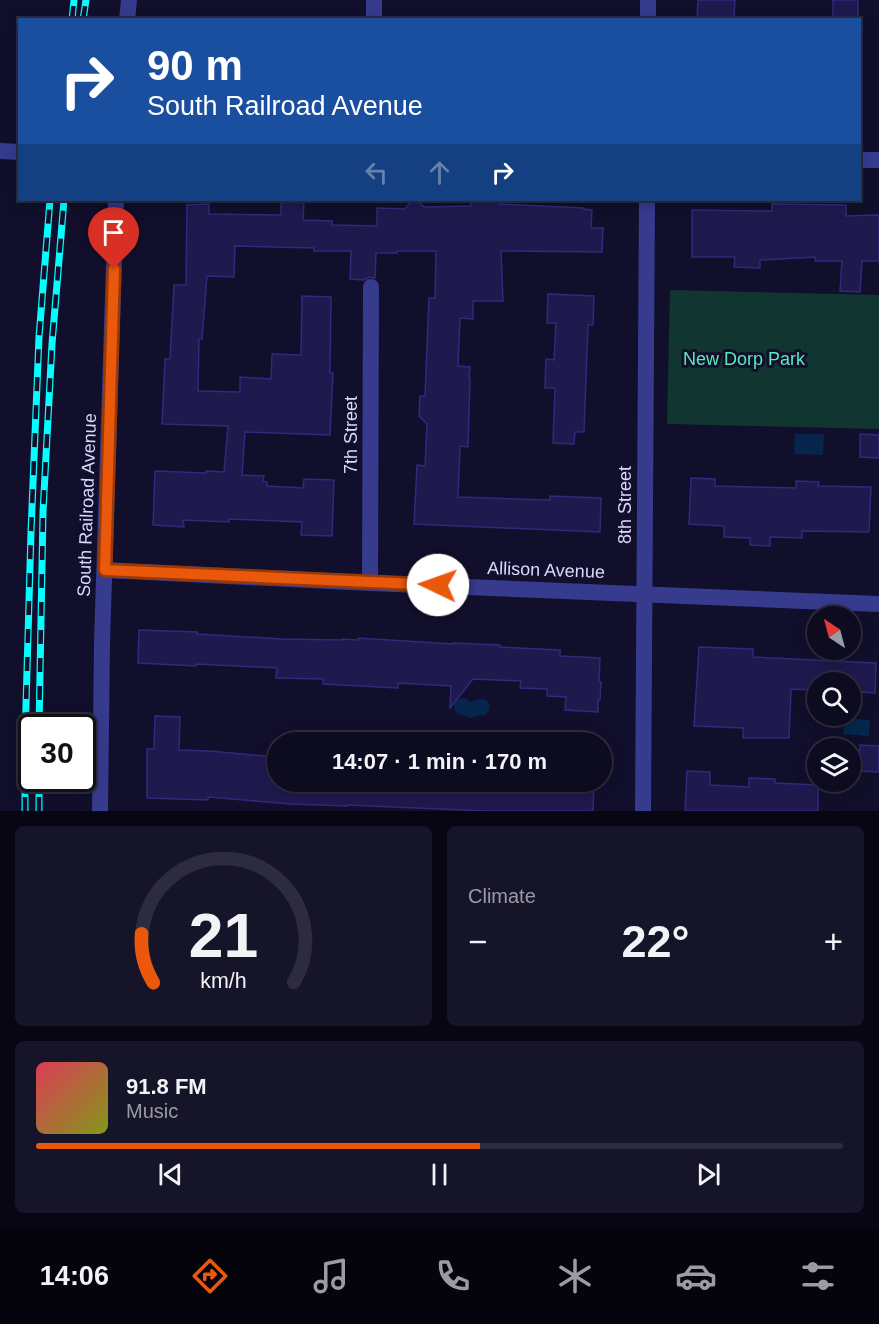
<!DOCTYPE html>
<html lang="en">
<head>
<meta charset="utf-8">
<style>
  :root { --surface:#0d0b20; --page:#161429; --text:#f1f3f6; --muted:#9a9ba5; --line:#2d2b3e; --accent:#ea580c }
  body { margin:0; font-family:Arial,sans-serif; background:var(--page); color:var(--text); height:100vh; display:flex; flex-direction:column; font-size:22px; white-space:nowrap }
  * { box-sizing:border-box; margin:0 }
  p { font-size:20px; color:var(--muted) }
  .icon { flex:none; width:33px; height:33px; fill:none; stroke:currentColor; stroke-width:2; stroke-linecap:round; stroke-linejoin:round }
  .map { position:relative; height:811px; overflow:hidden }
  .sheet { display:flex; flex-direction:column; gap:15px; padding:15px; background:#070612; flex:1 }
  .sheet>* { flex:none }
  .banner { position:absolute; left:18px; top:18px; width:843px; height:183px; border-radius:0px; box-shadow:0 3px 15px #0003,0 0 0 2px var(--line); background:#1a4fa0; color:#fff; overflow:hidden }
  .needle { width:39px; rotate:324deg }
  .tools { position:absolute; left:807px; top:606px; display:grid; gap:12px }
  .tools a { display:grid; place-items:center; width:54px; height:54px; border-radius:50%; background:var(--surface); box-shadow:0 3px 15px #0003,0 0 0 2px var(--line); font-size:30px }
  .speed { position:absolute; left:18px; top:714px; display:flex; gap:12px; font-size:30px; font-weight:700; text-align:center }
  .speed>* { display:grid; place-content:center; width:78px; height:78px; border-radius:50%; background:var(--surface); box-shadow:0 3px 15px #0003,0 0 0 2px var(--line); line-height:1 }
  .speed .limit { border:3px solid #111; border-radius:9px; background:#fff; color:#111 }
  .pin { position:absolute; display:grid; place-items:center; width:51px; height:51px; color:#fff; margin:-62px -26px; border-radius:50% 50% 50% 0; rotate:-45deg; box-shadow:0 0 6px #0007 }
  .pin .icon { rotate:45deg }
  .me { position:absolute; width:66px; margin:-33px; rotate:273deg; stroke-linejoin:round; filter:drop-shadow(0 0 4px #0008) }
  .turn { display:flex; align-items:center; gap:21px; height:126px; padding:0 30px; font-size:27px }
  .turn .icon { width:78px; height:78px; stroke-width:2.5 }
  .turn b { display:block; font-size:42px; line-height:51px }
  .lanes { display:flex; align-items:center; height:57px; padding:0 30px; background:#0003; justify-content:center; gap:30px; direction:ltr }
  .lanes .off { opacity:.35 }
  .big { font-size:45px; font-weight:800; line-height:1.1 }
  .sheet .widget { flex:1; display:flex; flex-direction:column; justify-content:center; gap:9px; min-width:0; padding:0 21px; border-radius:9px; background:var(--page) }
  .sheet .dial { align-items:center; gap:0 }
  .dial svg { height:156px; overflow:visible; fill:none; stroke:var(--line); stroke-width:7; stroke-linecap:round; text-anchor:middle }
  .dial text { fill:var(--text); stroke:none }
  .song { display:flex; align-items:center; gap:18px }
  .cover { width:72px; height:72px; border-radius:9px; background:linear-gradient(135deg,hsl(350 70% 55%),hsl(70 70% 35%)) }
  .played { height:6px; border-radius:3px; background:linear-gradient(90deg,var(--accent) 55%,var(--line) 55%) }
  .keys { display:flex; justify-content:space-around; direction:ltr }
  .heat { display:flex; justify-content:space-between; align-items:center; font-size:33px; direction:ltr }
  .sheet .tiles { flex:1; display:grid; gap:15px; grid-template-columns:1fr 1fr }
  .widget:last-child { grid-column:span 2 }
  .trip { position:absolute; left:267px; top:732px; width:345px; height:60px; border-radius:30px; background:var(--surface); box-shadow:0 3px 15px #0003,0 0 0 2px var(--line); font-weight:800; line-height:60px; text-align:center }
  .menu { display:flex; height:96px; justify-content:space-around; align-items:center; background:#05040d; color:var(--muted) }
  .menu .icon { width:42px; height:42px }
  .menu .selected { color:var(--accent) }
  .menu b { font-size:27px; color:var(--text) }
  .map>svg:first-child { display:block }
  .green { fill:#113631 }
  .water { fill:#06264d }
  .building { fill:#1f194e; stroke:#32297c; stroke-width:1.5 }
  .lines { fill:none; stroke-linecap:round; stroke-linejoin:round }
  .minor { stroke:#363b8e; stroke-width:16 }
  .rail-casing { stroke:#05fdff; stroke-width:7 }
  .rail { stroke:#110f2b; stroke-width:4.5; stroke-dasharray:14; stroke-linecap:butt }
  .route-casing { stroke:#983908; stroke-width:15 }
  .route { stroke:#ea580c; stroke-width:10 }
  .labels { text-anchor:middle; stroke-width:6; stroke-linejoin:round; paint-order:stroke }
  .park-label { font-size:18px; fill:#5aeab9; stroke:#110f2b }
  .street-label { font-size:18px; fill:#dad9ff; stroke:#110f2b }
</style>
</head>
<body>
<div class="map">
<svg width="879" height="811" viewBox="0 0 879 811">
  <rect width="100%" height="100%" fill="#110f2b"/>
  <polygon class="green" points="670,290 879,295 879,429 667,424"/>
  <g class="water">
    <polygon points="795,434 824,434 823,455 794,454"/>
    <polygon points="461,698 467,699 469,702 481,699 486,700 490,705 489,711 485,715 479,715 470,718 463,715 459,714 455,710 454,704 458,699"/>
    <polygon points="845,718 870,720 869,736 843,734"/>
  </g>
  <g class="building">
    <polygon points="698,0 735,0 734,20 697,20"/>
    <rect x="833" y="0" width="25" height="20"/>
    <polygon points="471,200 499,200 499,204 583,208 583,209 592,210 591,228 603,228 602,252 501,251 503,301 473,301 473,319 460,318 458,366 470,367 469,378 470,378 468,447 460,446 458,497 550,500 550,496 601,498 600,532 414,524 417,465 425,466 427,424 419,416 420,396 425,396 429,298 435,298 436,251 397,251 397,253 376,253 375,278 370,277 364,280 350,279 351,251 314,251 314,248 235,246 234,277 207,276 202,339 199,339 198,391 240,392 240,377 271,379 272,354 301,355 302,296 331,297 330,373 333,373 330,435 245,432 242,475 264,476 263,482 267,482 267,486 303,488 304,479 334,480 332,536 301,535 302,522 229,519 229,522 183,520 184,527 153,525 155,471 206,473 206,471 224,472 228,426 162,424 165,359 170,359 174,285 186,285 187,205 209,204 209,214 281,215 281,201 304,202 303,220 332,221 332,225 377,226 377,208 405,209 411,202 419,202 424,207 471,206"/>
    <polygon points="772,204 846,205 846,216 879,215 879,261 862,261 860,292 840,291 842,261 815,261 815,257 760,260 760,268 734,267 735,257 692,257 692,210 772,211"/>
    <polygon points="548,294 594,296 593,325 588,325 584,432 575,432 574,444 553,443 555,388 545,388 546,359 554,360 556,323 547,323"/>
    <polygon points="860,434 879,435 879,458 860,457"/>
    <polygon points="691,478 715,479 715,486 796,488 796,481 819,482 818,486 871,487 869,532 802,531 802,538 770,537 770,546 750,545 750,538 724,537 724,526 689,524"/>
    <polygon points="139,630 197,632 197,634 282,639 342,640 342,639 358,640 358,638 453,644 453,643 500,645 500,647 560,650 560,656 600,658 599,682 601,682 600,700 598,700 598,712 565,710 566,697 547,696 547,689 520,688 521,681 473,679 450,708 451,686 398,683 398,688 323,684 323,679 276,678 277,668 196,664 196,666 138,663"/>
    <polygon points="699,647 753,649 753,657 876,663 875,693 860,692 859,703 850,703 850,682 818,682 818,690 791,689 789,738 743,738 743,728 694,726"/>
    <polygon points="155,716 180,717 179,750 209,751 277,757 276,771 278,771 278,782 594,782 593,811 485,811 347,805 347,806 290,804 208,797 208,800 147,798 147,749 154,749"/>
    <polygon points="860,745 879,746 879,772 859,771"/>
    <polygon points="687,771 710,772 710,785 749,787 749,778 775,779 775,783 818,785 818,811 685,811"/>
  </g>
  <g class="lines">
    <g class="minor">
      <polyline points="127,20 129,0"/>
      <polyline points="374,20 374,0"/>
      <polyline points="648,20 648,0"/>
      <polyline points="0,151 20,152"/>
      <polyline points="860,160 879,160"/>
      <polyline points="105,570 370,583 879,604"/>
      <polyline points="370,583 371,287"/>
      <polyline points="100,811 102,643 116,200"/>
      <polyline points="643,811 647,200"/>
    </g>
    <g class="rail-casing">
      <g id="rail">
        <polyline points="72,20 74,0"/>
        <polyline points="83,20 86,0"/>
        <polyline points="39,728 43,512 52,344 64,200"/>
        <polyline points="25,811 25,739 31,532 39,337 50,200"/>
        <polyline points="39,811 39,778"/>
      </g>
    </g>
    <use href="#rail" class="rail"/>
  </g>
  <g class="lines">
    <g class="route-casing">
      <polyline id="route" points="114,269 105,570 438,585"/>
    </g>
    <use href="#route" class="route"/>
  </g>
  <g class="labels">
    <g class="park-label">
      <text x="744" y="365">New Dorp Park</text>
    </g>
    <g class="street-label">
      <text transform="translate(351 435) rotate(-90)" y="6">7th Street</text>
      <text transform="translate(87 505) rotate(-88)" y="6">South Railroad Avenue</text>
      <text transform="translate(625 505) rotate(-90)" y="6">8th Street</text>
      <text transform="translate(546 570) rotate(2)" y="6">Allison Avenue</text>
    </g>
  </g>
</svg>
<div class="tools">
<a><svg class="needle" viewBox="-14 -14 28 28"><path d="M0-13l5 13h-10z" fill="#e53935"/><path d="M0 13l5-13h-10z" fill="#9a9ba5"/></svg></a>
<a><svg class="icon" aria-label="search" viewBox="0 0 24 24"><circle cx="10" cy="10" r="6"/><path d="M15 15l6 6"/></svg></a>
<a><svg class="icon" aria-label="layers" viewBox="0 0 24 24"><path d="M12 4l9 5-9 5-9-5zM3 14l9 5 9-5"/></svg></a>
</div>
<div class="speed"><div class="limit">30</div></div>
<div class="pin" style="left:114px;top:269px;background:#d93025"><svg class="icon" aria-label="arrive" viewBox="0 0 24 24"><path d="M6 21V4h12l-3 4 3 4H6"/></svg></div>
<svg class="me" style="left:438px;top:585px" viewBox="-20 -20 40 40"><circle r="19" fill="#fff"/><path d="M0-13L10 11 0 6-10 11z" fill="#ea580c"/></svg>
<div class="trip">14:07 · 1 min · 170 m</div>
<div class="banner">
<div class="turn"><svg class="icon" aria-label="right" viewBox="0 0 24 24"><path d="M7 20v-9h11M14 6l5 5-5 5"/></svg><div><b>90 m</b>South Railroad Avenue</div></div>
<div class="lanes"><svg class="icon off" aria-label="left" viewBox="0 0 24 24"><path d="M17 20v-9H6M10 6l-5 5 5 5"/></svg><svg class="icon off" aria-label="ahead" viewBox="0 0 24 24"><path d="M12 20V5M6 11l6-6 6 6"/></svg><svg class="icon" aria-label="right" viewBox="0 0 24 24"><path d="M7 20v-9h11M14 6l5 5-5 5"/></svg></div>
</div>
</div>
<section class="sheet">
<div class="tiles">
<div class="widget dial"><svg viewBox="0 0 100 80">
<path d="M14 69A42 42 0 1 1 86 69"/>
<path d="M14 69A42 42 0 0 1 8 44" stroke="#ea580c"/>
<text x="50" y="56" font-size="32" font-weight="700">21</text>
<text x="50" y="72" font-size="11">km/h</text>
</svg></div>
<div class="widget"><p>Climate</p>
<div class="heat"><a>−</a><b class="big">22°</b><a>+</a></div>
</div>
<div class="widget">
<div class="song"><i class="cover"></i><div><b>91.8 FM</b><p>Music</p></div></div>
<div class="played"></div>
<div class="keys"><svg class="icon" aria-label="previous" viewBox="0 0 24 24"><path d="M18 5L8 12l10 7zM5 5v14"/></svg><svg class="icon" aria-label="pause" viewBox="0 0 24 24"><path d="M8 5v14M16 5v14"/></svg><svg class="icon" aria-label="next" viewBox="0 0 24 24"><path d="M6 5l10 7-10 7zM19 5v14"/></svg></div>
</div>
</div>
</section>
<nav class="menu">
<b>14:06</b>
<svg class="icon selected" aria-label="directions" viewBox="0 0 24 24"><path d="M12 3l9 9-9 9-9-9zM9 14v-3h6M13 9l2 2-2 2"/></svg>
<svg class="icon" aria-label="music" viewBox="0 0 24 24"><path d="M9 18V5l10-2v13"/><circle cx="6" cy="18" r="3"/><circle cx="16" cy="16" r="3"/></svg>
<svg class="icon" aria-label="phone" viewBox="0 0 24 24"><path d="M5 4h4l2 5-3 2q2 4 5 5l2-3 5 2v4C11 20 4 13 5 4z"/></svg>
<svg class="icon" aria-label="climate" viewBox="0 0 24 24"><path d="M12 3v18M4 7l16 10M4 17L20 7"/></svg>
<svg class="icon" aria-label="car" viewBox="0 0 24 24"><path d="M5 17H2v-5l4-1 3-4h7l3 4 3 1v5h-3M9 17h6M6 11h13"/><circle cx="7" cy="17" r="2"/><circle cx="17" cy="17" r="2"/></svg>
<svg class="icon" aria-label="filters" viewBox="0 0 24 24"><path d="M4 7h16M4 17h16"/><circle cx="9" cy="7" r="2"/><circle cx="15" cy="17" r="2"/></svg>
</nav>
</body>
</html>
